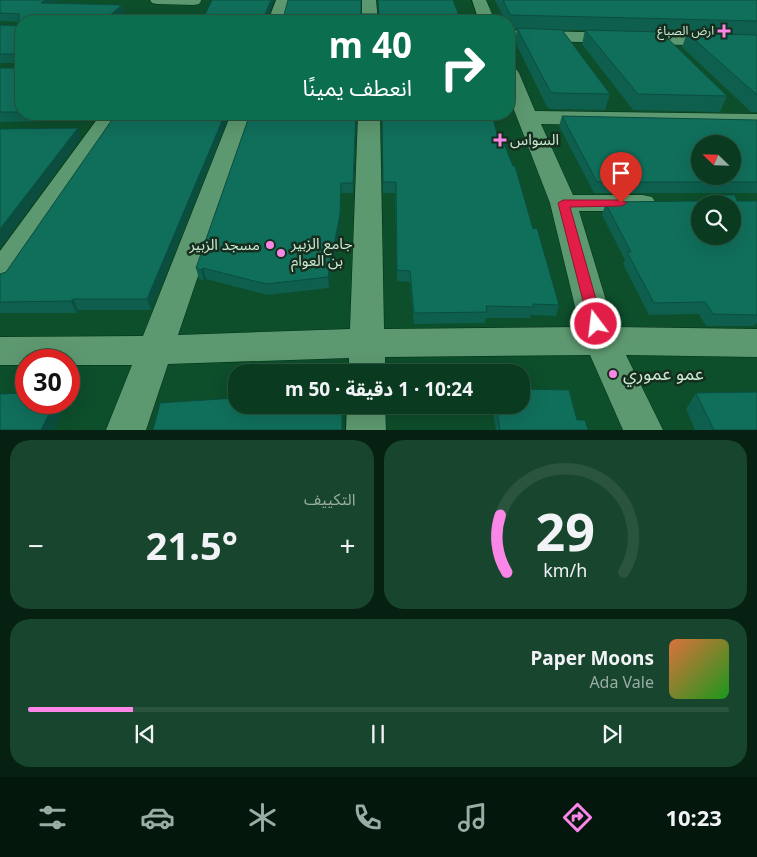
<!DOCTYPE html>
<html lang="ar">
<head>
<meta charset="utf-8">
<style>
  :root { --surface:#0a3a20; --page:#18452d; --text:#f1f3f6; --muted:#99ada5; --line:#2a543e; --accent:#fa87e7 }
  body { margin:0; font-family:"Noto Sans","Noto Sans Arabic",sans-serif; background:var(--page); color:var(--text); direction:rtl; height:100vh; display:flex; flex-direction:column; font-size:19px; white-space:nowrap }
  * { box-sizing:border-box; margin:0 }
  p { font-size:16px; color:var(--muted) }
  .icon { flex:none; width:28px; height:28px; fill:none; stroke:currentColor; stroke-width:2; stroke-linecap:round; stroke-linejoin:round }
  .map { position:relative; height:430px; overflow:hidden; direction:ltr }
  .panel { display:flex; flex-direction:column; gap:10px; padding:10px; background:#062012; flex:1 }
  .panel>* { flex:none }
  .top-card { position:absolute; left:15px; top:15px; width:500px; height:105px; border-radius:20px; box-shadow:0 5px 20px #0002,0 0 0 1px var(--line); direction:rtl; background:#0b6e4f; color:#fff; overflow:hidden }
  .needle { width:32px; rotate:293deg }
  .buttons { position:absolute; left:691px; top:135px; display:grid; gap:10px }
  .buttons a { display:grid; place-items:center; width:50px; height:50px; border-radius:50%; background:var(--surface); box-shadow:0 5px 20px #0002,0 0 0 1px var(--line); font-size:25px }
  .speed { position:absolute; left:15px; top:349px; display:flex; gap:10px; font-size:25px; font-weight:700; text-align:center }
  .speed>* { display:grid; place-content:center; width:65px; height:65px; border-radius:50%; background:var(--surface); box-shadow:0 5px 20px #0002,0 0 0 1px var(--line); line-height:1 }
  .speed .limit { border:8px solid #d22; background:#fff; color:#111 }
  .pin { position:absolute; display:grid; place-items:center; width:42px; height:42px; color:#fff; margin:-51px -21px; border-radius:50% 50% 50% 0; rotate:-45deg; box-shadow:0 0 5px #0007 }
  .pin .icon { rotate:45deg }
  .me { position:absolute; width:55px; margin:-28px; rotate:345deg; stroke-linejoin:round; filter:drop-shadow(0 0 4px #0008) }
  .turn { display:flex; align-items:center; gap:18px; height:105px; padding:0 20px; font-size:22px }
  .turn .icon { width:65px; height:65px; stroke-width:2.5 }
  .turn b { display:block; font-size:35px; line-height:42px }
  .big { font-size:38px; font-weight:700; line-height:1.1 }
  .panel .widget { flex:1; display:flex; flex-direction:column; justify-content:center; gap:8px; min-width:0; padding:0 18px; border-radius:20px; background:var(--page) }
  .panel .dial { align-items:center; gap:0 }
  .dial svg { height:130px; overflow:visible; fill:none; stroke:var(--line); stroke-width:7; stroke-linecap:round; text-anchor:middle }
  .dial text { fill:var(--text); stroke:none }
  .song { display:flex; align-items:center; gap:15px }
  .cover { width:60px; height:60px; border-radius:8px; background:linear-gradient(135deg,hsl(20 70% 55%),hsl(120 70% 35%)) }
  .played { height:5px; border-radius:2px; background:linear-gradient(90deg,var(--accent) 15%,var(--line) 15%) }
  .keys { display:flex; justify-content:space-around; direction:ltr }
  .heat { display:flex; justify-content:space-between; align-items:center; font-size:28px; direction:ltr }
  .panel .tiles { flex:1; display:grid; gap:10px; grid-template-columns:1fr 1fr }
  .widget:last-child { grid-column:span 2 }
  .trip { position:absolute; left:228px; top:364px; width:302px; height:50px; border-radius:20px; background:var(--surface); box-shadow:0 5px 20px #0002,0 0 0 1px var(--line); font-weight:700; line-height:50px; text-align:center; direction:rtl }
  .dock { display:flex; height:80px; justify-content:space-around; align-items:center; background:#04170d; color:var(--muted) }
  .dock .icon { width:35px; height:35px }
  .dock .current { color:var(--accent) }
  .dock b { font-size:22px; color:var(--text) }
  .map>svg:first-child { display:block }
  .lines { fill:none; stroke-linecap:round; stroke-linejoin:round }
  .minor-casing { stroke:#003217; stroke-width:1 }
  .minor { fill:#5d9970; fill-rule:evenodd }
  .wall { fill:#0e5f4e }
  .shaded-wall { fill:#0b4e40 }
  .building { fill:#106f5b; stroke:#0b4e40; fill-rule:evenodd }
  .route { fill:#e11d48; stroke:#92132f }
  .poi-dot { fill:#fa87e7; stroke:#152e1e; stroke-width:2 }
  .labels { text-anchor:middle; stroke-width:5; stroke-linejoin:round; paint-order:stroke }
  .far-poi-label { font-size:12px; fill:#ccead4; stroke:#152e1e; text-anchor:end }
  .poi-label { font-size:15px; fill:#ccead4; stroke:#152e1e; text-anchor:start }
  .near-poi-label { font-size:18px; fill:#ccead4; stroke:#152e1e; text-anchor:start }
</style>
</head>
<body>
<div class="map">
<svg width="757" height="430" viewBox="0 0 757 430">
  <rect width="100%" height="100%" fill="#0d4e2b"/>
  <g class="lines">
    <g class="minor-casing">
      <g id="minor">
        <polygon points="150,0 201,0 201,1 199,4 194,5 157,4 152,3"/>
        <polygon points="276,0 290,0 284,21 268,21"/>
        <polygon points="362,0 376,0 378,21 362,21"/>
        <polygon points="472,0 486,0 495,21 479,21"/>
        <polygon points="509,30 757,37 757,47 509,40"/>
        <polygon points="509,67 516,69 519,73 535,111 757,114 757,128 541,124 573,195 643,195 652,197 656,203 652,209 643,211 579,211 614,327 757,329 757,357 626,355 663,430 623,430 590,355 385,357 385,372 349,372 349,358 168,364 146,430 106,430 132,365 69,365 69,360 26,360 26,365 0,365 0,337 143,336 231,114 253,114 178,335 350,329 358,114 380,114 384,329 580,327 550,203 509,97"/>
        <polygon points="101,114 123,114 11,282 0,285 0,251"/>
        <polygon points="347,405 385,405 386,430 346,430"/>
      </g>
    </g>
    <use href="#minor" class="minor"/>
  </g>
  <g class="wall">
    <polygon points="0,0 58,0 54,3 122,5 124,12 114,21 21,21 21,114 100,114 94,120 0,122 0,68 19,68 19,63 0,63 0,25 19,26 19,22 0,21"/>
    <polygon points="495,0 757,0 757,112 751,112 682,47 687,33 661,33 727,96 720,112 633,110 582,44 585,30 562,30 610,94 605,110 550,109 547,107 515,42 517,29 509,28 509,21 505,21"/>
    <polygon points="116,114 230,114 151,310 78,310 77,313 0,313 0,274 6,272"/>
    <polygon points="250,114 356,114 353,193 341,193 340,224 329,288 268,295 206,279 204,281 199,279 196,268"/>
    <polygon points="382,114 492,114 497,134 533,229 559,305 556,316 531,315 530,318 486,318 485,323 414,324 410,282 397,281 395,193 383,193"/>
    <polygon points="562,116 757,120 757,193 594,193 559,126"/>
    <polygon points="707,195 737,201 757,201 757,324 755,324 754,326 706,326 699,314 649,315 623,264 625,260 602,215 606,202 704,201"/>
    <polygon points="696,393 757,430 695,430 686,409"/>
    <polygon points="492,405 521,405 577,420 588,430 496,430"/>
  </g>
  <g class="shaded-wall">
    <polygon points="45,0 58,0 43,10 41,3"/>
    <polygon points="271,0 274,0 267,21 265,14"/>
    <polygon points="122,5 124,12 114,21 103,21"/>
    <polygon points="92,114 100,114 94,120"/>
    <polygon points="225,114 230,114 151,310 147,299"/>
    <polygon points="78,128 81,138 0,248 0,229"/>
    <polygon points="341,183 341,193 340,224 329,288 328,277"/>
    <polygon points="203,268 206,279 204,281 201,270"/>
    <polygon points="73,299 78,310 77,313 71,301"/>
    <polygon points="55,402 66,403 54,430 41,430"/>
  </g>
  <g class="building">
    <polygon points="0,0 45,0 41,3 122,5 103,21 21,21 21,112 0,112 0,68 19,68 19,54 0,54 0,25 19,26 19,14 0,13"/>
    <polygon points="212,0 271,0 265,14 284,15 288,0 361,0 361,14 379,14 378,0 453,0 461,21 202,21"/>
    <polygon points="503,0 757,0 757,21 510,15"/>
    <polygon points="517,28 562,30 610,94 554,93 550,91"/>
    <polygon points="585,30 661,32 727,96 638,94"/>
    <polygon points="687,33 757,35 757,95"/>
    <polygon points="116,114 225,114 147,299 73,299 71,301 0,302 0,274 6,272"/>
    <polygon points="250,114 356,114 353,183 341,183 340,214 328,277 266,284 203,268 201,270 196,268"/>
    <polygon points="382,114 492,114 497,134 500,134 513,166 515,166 533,229 537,228 559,305 533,304 533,307 486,306 487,312 414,313 410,271 397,270 396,182 383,182"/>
    <path d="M562,116l195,4v62h-160zM700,144h32v32h-32z"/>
    <polygon points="78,128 0,229 0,129"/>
    <path d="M707,195h28l2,6h20v114l-44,-1 -8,-12 -51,1 -27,-51h4l-25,-48h2l-2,-2 99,-1zM700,204h32v32h-32z"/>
    <polygon points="521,389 569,390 577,420 585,420 588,430 500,430 496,405 521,405"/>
    <polygon points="757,392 757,430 714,430 696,393"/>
    <polygon points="26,393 26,402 55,402 41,430 0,430 0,394"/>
    <polygon points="236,398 236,405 342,405 342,430 153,430 160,403"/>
  </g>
  <polygon class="route" points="563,200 621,200 627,203 621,206 570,207 603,324 601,328 596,329 591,328 589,324 558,203"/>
  <g class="poi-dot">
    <path d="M721.5 23.5h5v5h5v5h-5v5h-5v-5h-5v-5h5z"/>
    <path d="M497.5 132.5h5v5h5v5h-5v5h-5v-5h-5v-5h5z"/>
    <circle cx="270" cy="245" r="5"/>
    <circle cx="281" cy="253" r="5"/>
    <circle cx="613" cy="374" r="5"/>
  </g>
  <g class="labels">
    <g class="far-poi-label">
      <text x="714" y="35">ارض الصباغ</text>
    </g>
    <g class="poi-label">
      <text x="510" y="145">السواس</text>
      <text x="291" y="249">جامع الزبير<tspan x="291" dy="17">بن العوام</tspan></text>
      <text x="260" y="250" text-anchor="end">مسجد الزبير</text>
    </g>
    <g class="near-poi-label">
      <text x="623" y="380">عمو عموري</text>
    </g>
  </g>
</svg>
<div class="buttons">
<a><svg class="needle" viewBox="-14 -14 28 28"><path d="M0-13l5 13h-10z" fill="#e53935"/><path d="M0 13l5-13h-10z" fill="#99ada5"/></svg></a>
<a><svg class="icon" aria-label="search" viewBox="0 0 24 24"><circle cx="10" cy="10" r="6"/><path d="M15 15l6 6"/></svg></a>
</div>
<div class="speed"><div class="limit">30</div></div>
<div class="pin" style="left:621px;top:203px;background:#d93025"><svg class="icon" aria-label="arrive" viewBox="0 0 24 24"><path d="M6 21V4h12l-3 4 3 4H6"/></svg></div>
<svg class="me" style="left:596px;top:324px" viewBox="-20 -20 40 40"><circle r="17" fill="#e11d48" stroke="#fff" stroke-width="3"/><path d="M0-11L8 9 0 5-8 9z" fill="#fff"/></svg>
<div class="trip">10:24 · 1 دقيقة · 50 m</div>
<div class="top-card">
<div class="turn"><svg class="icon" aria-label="right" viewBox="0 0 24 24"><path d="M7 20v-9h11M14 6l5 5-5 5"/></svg><div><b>40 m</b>انعطف يمينًا</div></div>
</div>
</div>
<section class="panel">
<div class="tiles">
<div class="widget dial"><svg viewBox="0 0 100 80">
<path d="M14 69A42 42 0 1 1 86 69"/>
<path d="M14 69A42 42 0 0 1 10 34" stroke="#fa87e7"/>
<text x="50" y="56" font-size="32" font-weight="700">29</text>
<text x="50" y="72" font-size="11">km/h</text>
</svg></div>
<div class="widget"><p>التكييف</p>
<div class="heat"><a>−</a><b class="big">21.5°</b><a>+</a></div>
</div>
<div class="widget">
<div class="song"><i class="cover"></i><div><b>Paper Moons</b><p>Ada Vale</p></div></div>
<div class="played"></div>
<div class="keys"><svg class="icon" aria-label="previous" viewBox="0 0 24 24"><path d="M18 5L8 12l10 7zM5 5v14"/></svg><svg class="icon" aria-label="pause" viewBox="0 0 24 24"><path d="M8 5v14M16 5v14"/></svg><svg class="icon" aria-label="next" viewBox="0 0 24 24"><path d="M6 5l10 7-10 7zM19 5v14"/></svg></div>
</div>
</div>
</section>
<nav class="dock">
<b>10:23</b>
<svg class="icon current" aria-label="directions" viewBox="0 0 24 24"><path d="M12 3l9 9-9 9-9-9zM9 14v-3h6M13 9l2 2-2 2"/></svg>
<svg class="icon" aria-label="music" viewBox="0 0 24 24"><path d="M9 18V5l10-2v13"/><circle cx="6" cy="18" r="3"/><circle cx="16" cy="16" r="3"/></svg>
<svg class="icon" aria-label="phone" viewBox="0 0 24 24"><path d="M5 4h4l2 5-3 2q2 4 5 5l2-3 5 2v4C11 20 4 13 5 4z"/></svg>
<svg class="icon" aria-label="climate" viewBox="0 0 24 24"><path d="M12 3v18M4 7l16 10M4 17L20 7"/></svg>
<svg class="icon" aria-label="car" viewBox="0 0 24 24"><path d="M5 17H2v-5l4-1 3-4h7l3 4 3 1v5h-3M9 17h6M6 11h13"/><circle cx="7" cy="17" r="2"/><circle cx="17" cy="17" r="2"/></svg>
<svg class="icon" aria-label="filters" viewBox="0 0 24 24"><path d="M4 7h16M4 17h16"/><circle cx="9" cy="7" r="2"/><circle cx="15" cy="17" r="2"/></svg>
</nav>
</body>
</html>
